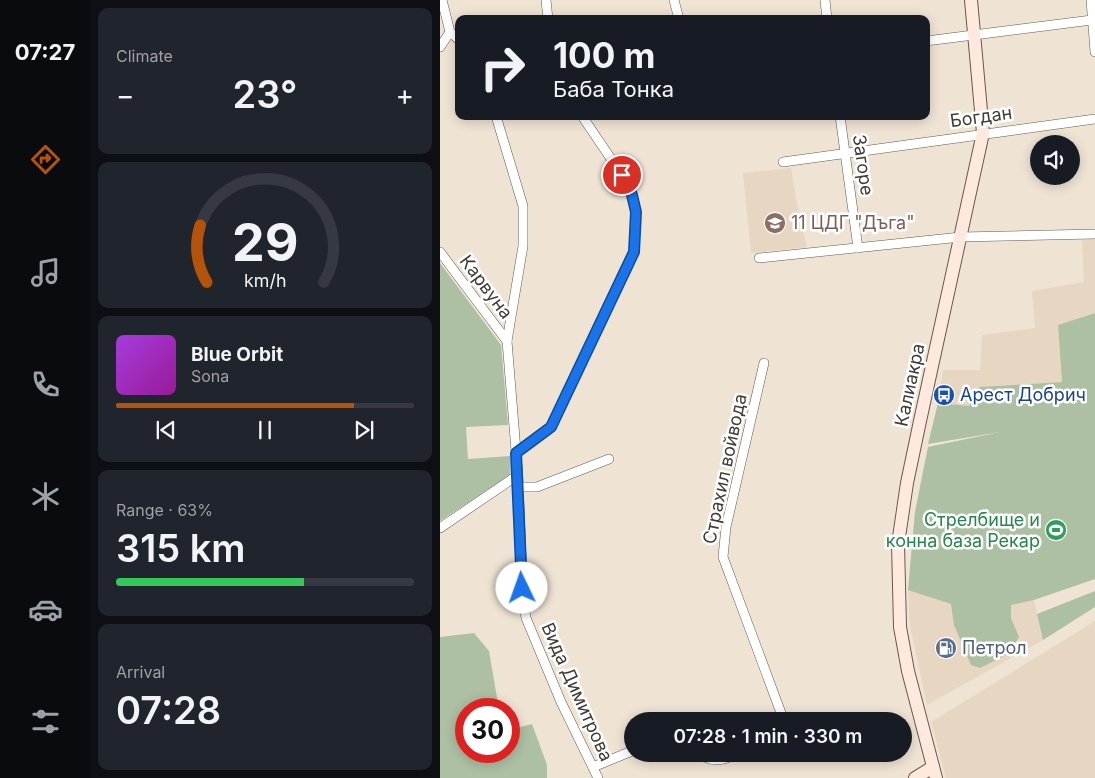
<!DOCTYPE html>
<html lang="en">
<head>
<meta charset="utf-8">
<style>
  :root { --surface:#171b24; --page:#20242c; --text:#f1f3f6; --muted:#9ea1a6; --line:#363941; --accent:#b45309 }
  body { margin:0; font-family:Inter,sans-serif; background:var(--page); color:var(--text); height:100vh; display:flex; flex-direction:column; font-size:19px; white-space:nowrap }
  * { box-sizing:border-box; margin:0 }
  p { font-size:16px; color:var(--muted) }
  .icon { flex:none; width:28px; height:28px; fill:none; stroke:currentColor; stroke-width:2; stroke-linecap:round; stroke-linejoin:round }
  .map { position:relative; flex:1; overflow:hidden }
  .side { display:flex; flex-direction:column; gap:8px; padding:8px; background:#0d0f14; width:350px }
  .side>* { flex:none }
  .hud { position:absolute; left:15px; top:15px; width:475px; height:105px; border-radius:10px; box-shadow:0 2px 12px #0003; background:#171b24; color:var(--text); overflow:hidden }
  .controls { position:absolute; left:590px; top:135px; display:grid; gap:10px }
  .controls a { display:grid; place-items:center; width:50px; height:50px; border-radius:50%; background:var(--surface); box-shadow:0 2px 12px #0003; font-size:25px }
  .speed { position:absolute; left:15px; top:698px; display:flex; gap:10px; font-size:25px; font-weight:700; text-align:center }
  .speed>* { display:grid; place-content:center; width:65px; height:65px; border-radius:50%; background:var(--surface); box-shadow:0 2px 12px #0003; line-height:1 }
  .speed .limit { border:8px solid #d22; background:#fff; color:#111 }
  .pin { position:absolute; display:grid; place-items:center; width:42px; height:42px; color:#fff; margin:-21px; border:2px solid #fff; border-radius:50%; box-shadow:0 1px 5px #0007 }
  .me { position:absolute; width:55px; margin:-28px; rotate:357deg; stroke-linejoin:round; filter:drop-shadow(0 0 4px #0008) }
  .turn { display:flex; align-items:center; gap:18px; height:105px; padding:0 15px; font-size:22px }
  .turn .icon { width:65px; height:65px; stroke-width:2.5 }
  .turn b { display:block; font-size:35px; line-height:42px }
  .big { font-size:38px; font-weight:600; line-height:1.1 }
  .side .widget { flex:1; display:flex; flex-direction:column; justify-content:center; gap:8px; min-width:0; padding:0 18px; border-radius:10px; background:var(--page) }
  .side .dial { align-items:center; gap:0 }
  .dial svg { height:130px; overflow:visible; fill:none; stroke:var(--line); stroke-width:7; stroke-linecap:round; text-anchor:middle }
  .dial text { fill:var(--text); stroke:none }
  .song { display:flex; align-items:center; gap:15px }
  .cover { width:60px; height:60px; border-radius:8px; background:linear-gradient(135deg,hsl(280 70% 55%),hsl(300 70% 35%)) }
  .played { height:5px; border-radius:2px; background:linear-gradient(90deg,var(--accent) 80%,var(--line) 80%) }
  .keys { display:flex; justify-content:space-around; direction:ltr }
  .heat { display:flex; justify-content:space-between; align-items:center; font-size:28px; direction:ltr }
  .charge { height:8px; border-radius:4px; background:linear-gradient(90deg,#34c759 63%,var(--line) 0) }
  .trip { position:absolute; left:184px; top:712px; width:288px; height:50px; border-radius:25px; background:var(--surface); box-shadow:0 2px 12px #0003; font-weight:600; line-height:50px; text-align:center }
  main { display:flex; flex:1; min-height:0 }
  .tab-bar { display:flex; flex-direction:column; width:90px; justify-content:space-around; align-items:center; background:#090b0e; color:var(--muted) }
  .tab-bar .icon { width:35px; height:35px }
  .tab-bar .on { color:var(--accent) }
  .tab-bar b { font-size:22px; color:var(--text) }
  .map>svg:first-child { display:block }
  .built { fill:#e7d6c2 }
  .green { fill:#adc0a3 }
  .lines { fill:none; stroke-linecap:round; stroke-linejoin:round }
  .street-casing { stroke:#645a4d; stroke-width:10 }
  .secondary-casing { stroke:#645a4d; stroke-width:14 }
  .street { stroke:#fff; stroke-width:9 }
  .secondary { stroke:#ffe9df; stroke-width:12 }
  .route-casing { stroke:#114b97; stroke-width:12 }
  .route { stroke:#1a73e8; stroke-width:9 }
  .labels { text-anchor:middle; stroke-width:5; stroke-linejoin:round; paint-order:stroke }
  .street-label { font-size:18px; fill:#403b35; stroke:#fff }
  .education-label { font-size:18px; fill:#785e54; stroke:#fff; text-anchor:start }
  .transit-label { font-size:18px; fill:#164399; stroke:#fff; text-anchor:start }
  .leisure-label { font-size:18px; fill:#27864d; stroke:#fff; text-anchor:end }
  .service-label { font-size:18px; fill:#4e5e75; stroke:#fff; text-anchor:start }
</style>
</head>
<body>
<main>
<nav class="tab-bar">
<b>07:27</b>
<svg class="icon on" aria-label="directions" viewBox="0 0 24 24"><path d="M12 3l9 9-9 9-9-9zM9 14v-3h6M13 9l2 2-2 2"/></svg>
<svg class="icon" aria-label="music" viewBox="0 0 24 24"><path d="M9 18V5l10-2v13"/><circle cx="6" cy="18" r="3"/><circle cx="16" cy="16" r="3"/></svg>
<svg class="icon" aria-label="phone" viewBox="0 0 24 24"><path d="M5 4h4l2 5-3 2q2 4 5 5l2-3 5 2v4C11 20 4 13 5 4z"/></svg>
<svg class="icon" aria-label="climate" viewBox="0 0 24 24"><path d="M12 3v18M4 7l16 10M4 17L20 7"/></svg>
<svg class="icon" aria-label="car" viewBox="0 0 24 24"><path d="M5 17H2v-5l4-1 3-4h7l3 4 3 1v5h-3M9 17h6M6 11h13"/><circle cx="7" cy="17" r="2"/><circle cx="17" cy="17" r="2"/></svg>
<svg class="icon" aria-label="filters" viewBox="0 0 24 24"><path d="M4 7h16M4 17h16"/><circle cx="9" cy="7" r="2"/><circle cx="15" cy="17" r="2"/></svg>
</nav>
<section class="side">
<div class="widget"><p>Climate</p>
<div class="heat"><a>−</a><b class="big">23°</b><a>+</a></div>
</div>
<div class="widget dial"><svg viewBox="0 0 100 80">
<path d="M14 69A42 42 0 1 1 86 69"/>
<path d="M14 69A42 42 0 0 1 10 34" stroke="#b45309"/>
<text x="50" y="56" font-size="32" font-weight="700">29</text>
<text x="50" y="72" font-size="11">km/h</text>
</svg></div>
<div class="widget">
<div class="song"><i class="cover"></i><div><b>Blue Orbit</b><p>Sona</p></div></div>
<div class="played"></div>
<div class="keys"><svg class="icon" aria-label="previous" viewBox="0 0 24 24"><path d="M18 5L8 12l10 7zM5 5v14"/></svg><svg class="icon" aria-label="pause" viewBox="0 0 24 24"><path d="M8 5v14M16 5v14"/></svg><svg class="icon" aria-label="next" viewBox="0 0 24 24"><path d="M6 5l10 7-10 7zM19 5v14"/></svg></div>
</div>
<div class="widget"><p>Range · 63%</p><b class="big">315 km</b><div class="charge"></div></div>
<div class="widget"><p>Arrival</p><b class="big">07:28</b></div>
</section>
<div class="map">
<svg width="655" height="778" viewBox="0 0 655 778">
  <rect width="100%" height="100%" fill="#efe3d4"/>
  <g class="built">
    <polygon points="351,168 356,199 367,247 311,253 303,173"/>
    <polygon points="655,238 655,313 618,325 622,382 540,387 529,406 498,403 503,370 540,370 542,335 595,328 592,291 644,282 642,240"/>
    <polygon points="655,414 581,542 603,640 487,705 470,626 468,590 475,512 488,447"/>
    <polygon points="655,621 655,778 506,778 491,722"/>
  </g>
  <g class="green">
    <polygon points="0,263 61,345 68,425 26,427 28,459 70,456 70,475 0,521"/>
    <polygon points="655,313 655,579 594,600 571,605 571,618 579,637 568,654 540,668 531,665 514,625 511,604 468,590 475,512 488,447 560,432 488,444 498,403 529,406 539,387 622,382 618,325"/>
    <polygon points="655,591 655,607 603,640 597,614"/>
    <polygon points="34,633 49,651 59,709 26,709 26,751 69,751 69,725 76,728 92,724 107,765 107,778 0,778 0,637"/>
  </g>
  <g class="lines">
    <g class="street-casing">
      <g id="street">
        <polyline points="2,0 10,32 19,40"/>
        <polyline points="106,0 108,19"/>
        <polyline points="234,0 239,19"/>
        <polyline points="385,0 387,19"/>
        <polyline points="651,0 655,52"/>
        <polyline points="486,41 652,20"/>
        <polyline points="0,47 10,32"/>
        <polyline points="56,116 83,206 83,246 67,341 78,475 83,600 86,618 121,702 158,778"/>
        <polyline points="400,116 418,248"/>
        <polyline points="343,162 655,119"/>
        <polyline points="0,252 67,341"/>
        <polyline points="319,258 521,237 655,234"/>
        <polyline points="324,363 286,527 283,557 344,721"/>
        <polyline points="76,453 111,427 194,251 196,212 192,195 182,175 142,116"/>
        <polyline points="78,487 97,487 169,459"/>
        <polyline points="0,528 78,475"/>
        <path d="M259,754c15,9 23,7 38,0"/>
        <polyline points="153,767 192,751"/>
      </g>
    </g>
    <g class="secondary-casing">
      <g id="secondary">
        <polyline points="475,778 493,767"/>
        <polyline points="496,778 468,671 460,627 458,544 467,483 480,421 543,133 531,0"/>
      </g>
    </g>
    <use href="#street" class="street"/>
    <use href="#secondary" class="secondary"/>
  </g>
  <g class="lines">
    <g class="route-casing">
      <polyline id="route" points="82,588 76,453 111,427 194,252 196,212 192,195 182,175"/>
    </g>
    <use href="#route" class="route"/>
  </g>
  <defs>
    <g id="school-disc" transform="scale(1.125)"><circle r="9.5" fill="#8d6e63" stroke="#fff"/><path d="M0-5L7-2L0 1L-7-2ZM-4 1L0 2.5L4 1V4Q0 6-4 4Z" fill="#fff"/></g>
    <g id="bus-disc" transform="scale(1.125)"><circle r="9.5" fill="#1a4fb4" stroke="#fff"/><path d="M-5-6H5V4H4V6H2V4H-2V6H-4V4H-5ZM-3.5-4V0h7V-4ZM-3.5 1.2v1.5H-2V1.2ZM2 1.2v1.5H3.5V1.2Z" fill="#fff"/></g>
    <g id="stadium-disc" transform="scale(1.125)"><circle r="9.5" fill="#2e9e5b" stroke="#fff"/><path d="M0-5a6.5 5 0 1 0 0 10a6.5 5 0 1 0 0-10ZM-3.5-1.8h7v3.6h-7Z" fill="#fff"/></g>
    <g id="fuel-disc" transform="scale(1.125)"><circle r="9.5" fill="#5c6f8a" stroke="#fff"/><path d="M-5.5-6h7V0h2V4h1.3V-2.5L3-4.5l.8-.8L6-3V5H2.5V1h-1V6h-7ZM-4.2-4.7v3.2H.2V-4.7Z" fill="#fff"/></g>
  </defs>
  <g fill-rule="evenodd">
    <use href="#school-disc" x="335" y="223"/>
    <use href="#bus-disc" x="504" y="395"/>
    <use href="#stadium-disc" x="616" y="530"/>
    <use href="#fuel-disc" x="506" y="648"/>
  </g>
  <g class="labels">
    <g class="street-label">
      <text transform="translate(541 117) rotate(-8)" y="6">Богдан</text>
      <text transform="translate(423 165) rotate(82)" y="6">Загоре</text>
      <text transform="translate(46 287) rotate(53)" y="6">Карвуна</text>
      <text transform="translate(470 385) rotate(-78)" y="6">Калиакра</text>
      <text transform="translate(285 469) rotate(-78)" y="6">Страхил войвода</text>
      <text transform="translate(137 692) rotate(66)" y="6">Вида Димитрова</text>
    </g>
    <g class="education-label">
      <text x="351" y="229">11 ЦДГ "Дъга"</text>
    </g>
    <g class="transit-label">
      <text x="520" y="401">Арест Добрич</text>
    </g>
    <g class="leisure-label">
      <text x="600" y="526">Стрелбище и<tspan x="600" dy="21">конна база Рекар</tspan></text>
    </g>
    <g class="service-label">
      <text x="522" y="654">Петрол</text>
    </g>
  </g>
</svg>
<div class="controls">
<a><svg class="icon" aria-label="sound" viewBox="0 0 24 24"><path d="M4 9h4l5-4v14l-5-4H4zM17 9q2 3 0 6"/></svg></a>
</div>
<div class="speed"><div class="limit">30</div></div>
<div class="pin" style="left:182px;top:175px;background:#d93025"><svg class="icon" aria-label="arrive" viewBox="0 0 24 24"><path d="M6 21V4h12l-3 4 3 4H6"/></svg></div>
<svg class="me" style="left:82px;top:588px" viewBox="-20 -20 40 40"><circle r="19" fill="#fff"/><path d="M0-13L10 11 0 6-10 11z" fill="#1a73e8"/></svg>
<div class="trip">07:28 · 1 min · 330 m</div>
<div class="hud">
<div class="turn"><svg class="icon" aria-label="right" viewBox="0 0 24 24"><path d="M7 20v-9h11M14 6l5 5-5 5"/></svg><div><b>100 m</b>Баба Тонка</div></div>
</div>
</div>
</main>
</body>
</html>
